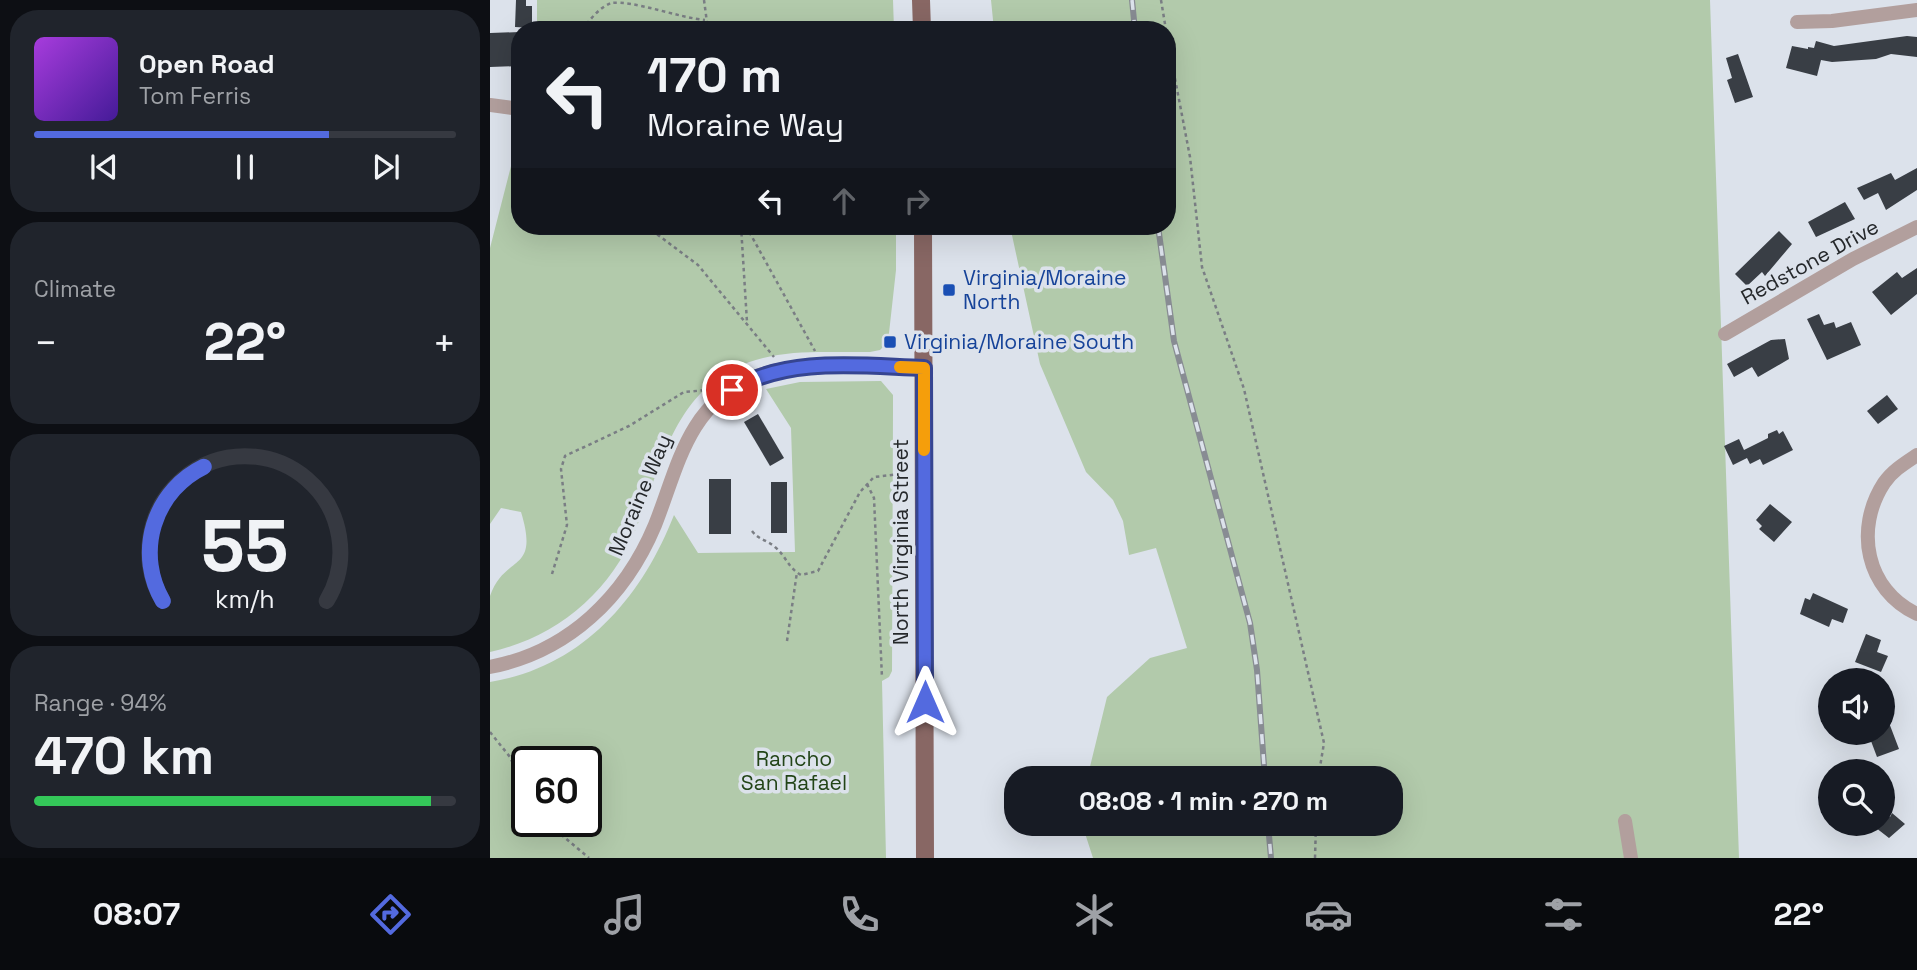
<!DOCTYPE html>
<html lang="en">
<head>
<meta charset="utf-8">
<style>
  :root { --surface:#171b24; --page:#20242c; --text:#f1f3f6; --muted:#9ea1a6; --line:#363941; --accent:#536adf }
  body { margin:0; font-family:"Space Grotesk",sans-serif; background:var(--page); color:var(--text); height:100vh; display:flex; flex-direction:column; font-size:26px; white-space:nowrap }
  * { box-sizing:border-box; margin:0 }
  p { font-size:23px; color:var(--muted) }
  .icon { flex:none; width:38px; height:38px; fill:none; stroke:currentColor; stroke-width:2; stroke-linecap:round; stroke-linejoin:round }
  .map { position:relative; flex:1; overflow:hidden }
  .panel { display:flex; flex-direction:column; gap:10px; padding:10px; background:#0d0f14; width:490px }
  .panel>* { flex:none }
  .banner { position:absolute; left:21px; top:21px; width:665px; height:214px; border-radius:28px; box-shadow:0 7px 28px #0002; background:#171b24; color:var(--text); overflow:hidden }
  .fabs { position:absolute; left:1328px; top:668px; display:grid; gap:14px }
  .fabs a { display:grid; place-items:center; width:77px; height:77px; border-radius:50%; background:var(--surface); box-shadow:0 7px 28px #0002; font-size:35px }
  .speed { position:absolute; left:21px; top:746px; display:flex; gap:14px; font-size:35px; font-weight:700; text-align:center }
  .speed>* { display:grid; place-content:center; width:91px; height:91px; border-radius:50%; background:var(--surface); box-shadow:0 7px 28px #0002; line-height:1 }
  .speed .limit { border:4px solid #111; border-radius:10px; background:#fff; color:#111 }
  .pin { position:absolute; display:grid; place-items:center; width:60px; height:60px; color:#fff; margin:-30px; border:4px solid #fff; border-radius:50%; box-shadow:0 2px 7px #0007 }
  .me { position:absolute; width:77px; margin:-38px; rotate:0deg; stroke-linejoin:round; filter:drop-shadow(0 0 5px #0008) }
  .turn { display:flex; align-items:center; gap:24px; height:147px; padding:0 21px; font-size:32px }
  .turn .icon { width:91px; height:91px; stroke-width:2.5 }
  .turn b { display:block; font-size:49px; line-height:60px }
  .lanes { display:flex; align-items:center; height:66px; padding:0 21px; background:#0003; justify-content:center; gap:35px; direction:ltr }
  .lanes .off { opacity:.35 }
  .big { font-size:52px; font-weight:700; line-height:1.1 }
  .panel .card { flex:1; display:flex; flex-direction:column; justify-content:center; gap:10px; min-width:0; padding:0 24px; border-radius:28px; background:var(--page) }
  .panel .dial { align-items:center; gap:0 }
  .dial svg { height:182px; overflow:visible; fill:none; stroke:var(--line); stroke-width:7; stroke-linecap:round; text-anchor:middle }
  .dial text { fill:var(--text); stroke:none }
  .song { display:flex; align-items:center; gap:21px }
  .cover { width:84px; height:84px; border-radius:10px; background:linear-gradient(135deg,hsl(280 70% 55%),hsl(260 70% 35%)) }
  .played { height:7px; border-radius:4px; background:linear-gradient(90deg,var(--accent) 70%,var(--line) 70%) }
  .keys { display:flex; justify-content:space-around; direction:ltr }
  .heat { display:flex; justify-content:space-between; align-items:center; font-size:38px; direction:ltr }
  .charge { height:10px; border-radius:5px; background:linear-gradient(90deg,#34c759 94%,var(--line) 0) }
  .trip { position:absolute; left:514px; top:766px; width:399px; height:70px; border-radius:28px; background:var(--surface); box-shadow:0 7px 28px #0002; font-weight:700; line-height:70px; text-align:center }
  .tabs { display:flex; height:112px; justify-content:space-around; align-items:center; background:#090b0e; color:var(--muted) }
  .tabs .icon { width:49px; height:49px }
  .tabs .on { color:var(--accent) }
  .tabs b { font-size:32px; color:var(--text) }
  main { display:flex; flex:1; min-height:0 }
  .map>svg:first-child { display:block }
  .green { fill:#b2caab; fill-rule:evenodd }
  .building { fill:#393e45 }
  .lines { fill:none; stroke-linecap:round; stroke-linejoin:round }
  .path { stroke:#7a7e84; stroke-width:2.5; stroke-dasharray:3.5 3.5; stroke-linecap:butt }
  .minor { stroke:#b29f9d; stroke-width:14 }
  .major { stroke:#886764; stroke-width:18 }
  .rail-casing { stroke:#888c93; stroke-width:6 }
  .rail { stroke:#dce2eb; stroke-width:3.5; stroke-dasharray:10; stroke-linecap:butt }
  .route-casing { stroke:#364591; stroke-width:18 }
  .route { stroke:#536adf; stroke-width:12 }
  .slow { stroke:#f59e0b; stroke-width:12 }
  .transit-dot { fill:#1a4fb4; stroke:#dce2eb; stroke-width:2.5 }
  .labels { text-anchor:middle; stroke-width:7; stroke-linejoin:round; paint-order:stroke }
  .street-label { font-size:21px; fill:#25282b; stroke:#dce2eb }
  .transit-label { font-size:21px; fill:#164399; stroke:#dce2eb; text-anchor:start }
  .park-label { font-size:21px; fill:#224417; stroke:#dce2eb }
</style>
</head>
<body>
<main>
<section class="panel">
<div class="card">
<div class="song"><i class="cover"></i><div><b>Open Road</b><p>Tom Ferris</p></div></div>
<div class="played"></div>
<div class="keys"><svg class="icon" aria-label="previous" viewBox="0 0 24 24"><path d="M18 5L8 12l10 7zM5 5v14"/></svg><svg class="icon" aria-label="pause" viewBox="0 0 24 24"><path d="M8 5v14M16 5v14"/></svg><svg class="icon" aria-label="next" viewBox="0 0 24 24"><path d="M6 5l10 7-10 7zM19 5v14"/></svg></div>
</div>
<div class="card"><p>Climate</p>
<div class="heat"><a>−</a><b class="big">22°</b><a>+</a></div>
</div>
<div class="card dial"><svg viewBox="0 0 100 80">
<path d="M14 69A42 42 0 1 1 86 69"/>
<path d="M14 69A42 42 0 0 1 32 10" stroke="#536adf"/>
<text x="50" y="56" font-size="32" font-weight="700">55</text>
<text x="50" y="72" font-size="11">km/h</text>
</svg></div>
<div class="card"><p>Range · 94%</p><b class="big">470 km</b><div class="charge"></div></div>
</section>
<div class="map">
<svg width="1427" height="858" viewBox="0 0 1427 858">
  <rect width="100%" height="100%" fill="#dce2eb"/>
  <g class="green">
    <polygon points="47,0 403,0 404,30 47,30"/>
    <polygon points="501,0 1220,0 1249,858 603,858 592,824 901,824 901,779 597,779 617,697 660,658 697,648 666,548 639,555 633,521 623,500 596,472 550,364 520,226 677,226 677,30 504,30"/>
    <path d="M30,131v95h376v44l-8,72 -8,8 -10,2c-46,1 -92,-5 -135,16 -64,32 -75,104 -100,163 -25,62 -80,107 -145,121 0,-14 0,-44 0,-56 15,-43 50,-22 31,-84l-20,-4 -11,16v-276z"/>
    <path d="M391,381l12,14v16l-1,260 -3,6 -7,4 4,177h-396v-176c92,-15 151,-83 184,-167l24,38 97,-1 -4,-124 -25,-39 34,-7zM37,761h59v60h-59z"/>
  </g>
  <g class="building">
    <polygon points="26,0 36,0 36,6 42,6 42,28 25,27"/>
    <polygon points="30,32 30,66 0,67 0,33"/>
    <polygon points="1417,36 1427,37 1427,57 1401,54 1386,59 1342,62 1331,60 1327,76 1296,68 1302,46 1318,49 1318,47 1324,48 1326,41 1344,46"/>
    <polygon points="1248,54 1263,97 1245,103 1237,80 1242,78 1236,58"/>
    <polygon points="1427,168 1427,190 1396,210 1388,193 1374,200 1367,188 1401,173 1405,180"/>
    <polygon points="1355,202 1365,219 1326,237 1318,222"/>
    <polygon points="1289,231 1302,244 1275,276 1272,272 1257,286 1245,274"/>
    <polygon points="1427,268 1427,294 1401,315 1382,292 1407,272 1412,278"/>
    <polygon points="1329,314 1334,325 1344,322 1346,328 1361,322 1371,345 1337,360 1317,319"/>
    <polygon points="1295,339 1299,359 1268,377 1262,367 1244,377 1237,364 1281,340"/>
    <polygon points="1397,395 1408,409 1388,424 1377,411"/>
    <polygon points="268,414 294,458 280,466 254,422"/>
    <polygon points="1287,430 1289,434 1293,431 1303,450 1273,465 1270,459 1260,464 1257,458 1243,465 1234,446 1249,439 1254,450 1278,438 1278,434"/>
    <rect x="219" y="479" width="22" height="55"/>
    <rect x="281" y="482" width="16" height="51"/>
    <polygon points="1280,504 1302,522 1284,542 1269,529 1272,526 1266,520"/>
    <polygon points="1323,593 1358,609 1353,623 1342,619 1339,627 1310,614 1315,598 1320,600"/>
    <polygon points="1376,634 1391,640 1387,652 1398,656 1391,672 1365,662"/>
    <polygon points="1393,707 1409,749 1387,757 1378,733 1393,733"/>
    <polygon points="1393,811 1400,817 1402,813 1415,824 1399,838 1381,824 1393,824"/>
  </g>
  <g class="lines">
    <g class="path">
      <polyline points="214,0 218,30"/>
      <polyline points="671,0 676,30"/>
      <path d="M93,30c6,-10 17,-23 28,-27 22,-3 69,15 94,17"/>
      <polyline points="677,37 700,157 712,267 754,389 834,743 828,779"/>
      <polyline points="156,226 208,265 284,357"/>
      <polyline points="251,226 257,322"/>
      <polyline points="256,226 325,351"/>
      <polyline points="377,484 384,498 392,678"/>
      <path d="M262,531c7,9 15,9 23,16 11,9 13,21 26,28l17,-4 42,-79 14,-15 35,-4"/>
      <polyline points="62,574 77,525 71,469 75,456 139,426 194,392 217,390"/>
      <polyline points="297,641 307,572"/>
      <polyline points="0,732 20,757 37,794"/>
      <polyline points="55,821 99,858"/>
      <polyline points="825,858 826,824"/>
    </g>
    <g class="minor">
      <polyline points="1307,22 1342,21 1427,10"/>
      <polyline points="0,105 30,109"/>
      <polyline points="1235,334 1363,259 1427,227"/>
      <path d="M1427,455c-12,8 -25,16 -33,28 -30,46 -18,107 33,131"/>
      <path d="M0,667c78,-15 135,-70 165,-142 23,-58 32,-118 95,-146 48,-22 122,-12 174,-11"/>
      <polyline points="1135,821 1141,858"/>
    </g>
    <g class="major">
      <polyline points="431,0 432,30"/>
      <polyline points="433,226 435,858"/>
    </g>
    <g class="rail-casing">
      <g id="rail">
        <polyline points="642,0 645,30"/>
        <polyline points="668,226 684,341 760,623 767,670 775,779"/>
        <polyline points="778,824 781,858"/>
      </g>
    </g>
    <use href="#rail" class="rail"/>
  </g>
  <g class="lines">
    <g class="route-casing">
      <path id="route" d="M242,390c56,-34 128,-24 192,-22l1,334"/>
    </g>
    <use href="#route" class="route"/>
    <polyline class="slow" points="410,367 434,368 434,450"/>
  </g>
  <g class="transit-dot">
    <rect x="452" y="283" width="14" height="14" rx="3.5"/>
    <rect x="393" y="335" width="14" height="14" rx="3.5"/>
  </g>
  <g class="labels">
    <g class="street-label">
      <text transform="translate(1320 262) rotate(-29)" y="7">Redstone Drive</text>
      <text transform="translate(150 495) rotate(-67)" y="7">Moraine Way</text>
      <text transform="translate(411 542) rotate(-90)" y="7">North Virginia Street</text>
    </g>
    <g class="transit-label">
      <text x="473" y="285">Virginia/Moraine<tspan x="473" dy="24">North</tspan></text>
      <text x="414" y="349">Virginia/Moraine South</text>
    </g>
    <g class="park-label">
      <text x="304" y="766">Rancho<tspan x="304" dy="24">San Rafael</tspan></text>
    </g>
  </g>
</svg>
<div class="fabs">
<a><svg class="icon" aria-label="sound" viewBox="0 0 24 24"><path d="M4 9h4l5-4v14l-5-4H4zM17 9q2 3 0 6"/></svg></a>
<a><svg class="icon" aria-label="search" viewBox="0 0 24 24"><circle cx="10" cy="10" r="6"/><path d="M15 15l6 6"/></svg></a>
</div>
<div class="speed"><div class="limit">60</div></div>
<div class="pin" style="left:242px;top:390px;background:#d93025"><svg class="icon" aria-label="arrive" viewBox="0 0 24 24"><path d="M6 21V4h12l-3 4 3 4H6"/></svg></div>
<svg class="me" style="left:435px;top:702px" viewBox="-20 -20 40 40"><path d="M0-17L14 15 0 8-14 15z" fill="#536adf" stroke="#fff" stroke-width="4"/></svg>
<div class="trip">08:08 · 1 min · 270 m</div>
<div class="banner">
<div class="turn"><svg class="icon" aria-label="left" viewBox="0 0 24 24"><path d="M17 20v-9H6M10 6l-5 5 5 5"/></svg><div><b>170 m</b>Moraine Way</div></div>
<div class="lanes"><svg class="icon" aria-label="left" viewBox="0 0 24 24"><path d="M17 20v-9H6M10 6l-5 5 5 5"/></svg><svg class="icon off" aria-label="ahead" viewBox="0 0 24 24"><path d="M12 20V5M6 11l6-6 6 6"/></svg><svg class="icon off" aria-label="right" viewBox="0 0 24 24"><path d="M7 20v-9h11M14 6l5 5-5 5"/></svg></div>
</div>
</div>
</main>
<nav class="tabs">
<b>08:07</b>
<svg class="icon on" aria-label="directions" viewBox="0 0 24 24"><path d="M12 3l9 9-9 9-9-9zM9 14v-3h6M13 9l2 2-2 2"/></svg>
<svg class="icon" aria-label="music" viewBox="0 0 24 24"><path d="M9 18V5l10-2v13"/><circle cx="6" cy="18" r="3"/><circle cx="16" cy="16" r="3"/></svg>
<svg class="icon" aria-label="phone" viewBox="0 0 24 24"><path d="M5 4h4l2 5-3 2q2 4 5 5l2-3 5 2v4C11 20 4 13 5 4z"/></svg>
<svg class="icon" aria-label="climate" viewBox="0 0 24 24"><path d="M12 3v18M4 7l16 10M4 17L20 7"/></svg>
<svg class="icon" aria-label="car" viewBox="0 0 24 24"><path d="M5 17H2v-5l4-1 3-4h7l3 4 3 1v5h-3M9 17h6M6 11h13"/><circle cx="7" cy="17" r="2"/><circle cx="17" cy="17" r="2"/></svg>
<svg class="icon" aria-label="filters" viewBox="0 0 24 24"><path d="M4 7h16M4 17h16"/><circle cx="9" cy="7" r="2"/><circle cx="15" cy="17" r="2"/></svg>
<b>22°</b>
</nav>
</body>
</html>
